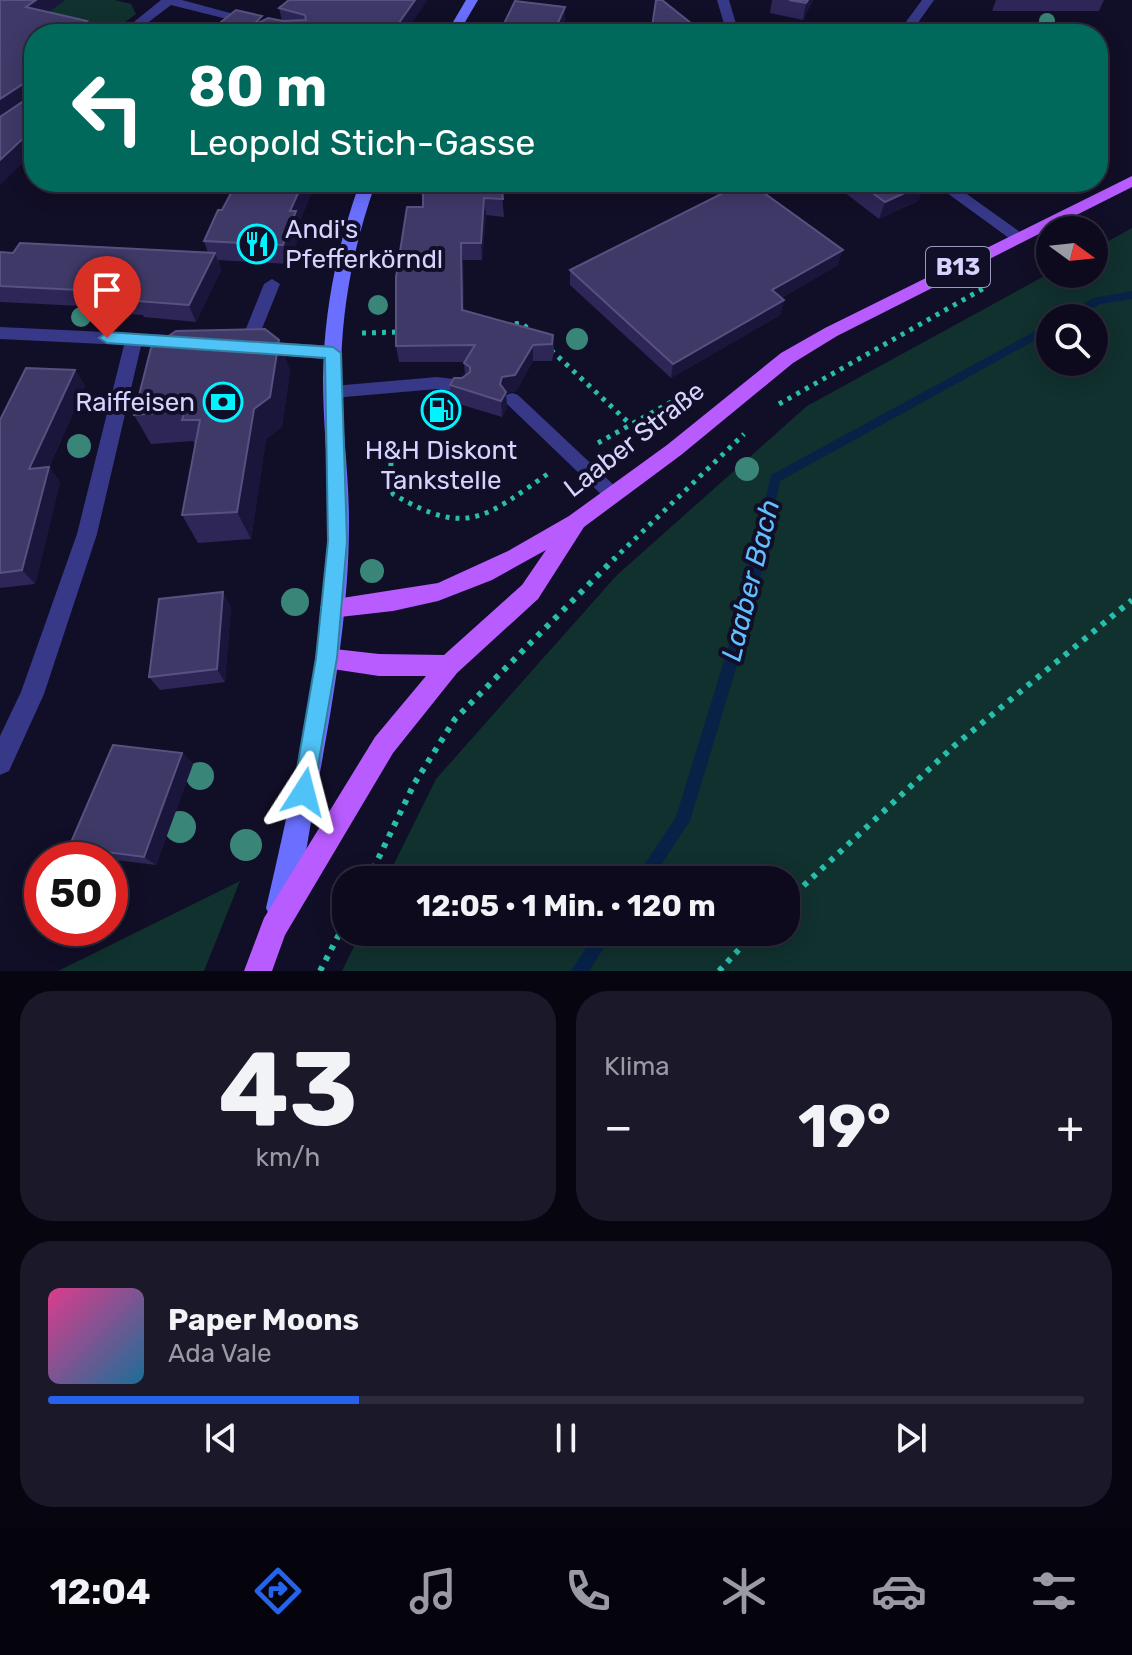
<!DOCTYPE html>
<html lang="de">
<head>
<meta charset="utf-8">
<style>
  :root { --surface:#0d0a1d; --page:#1b182a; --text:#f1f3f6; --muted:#9a9aa4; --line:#2d2b3b; --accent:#2563eb }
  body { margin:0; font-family:Rubik,sans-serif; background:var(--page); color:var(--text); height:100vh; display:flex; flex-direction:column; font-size:30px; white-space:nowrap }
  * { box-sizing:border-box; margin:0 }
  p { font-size:26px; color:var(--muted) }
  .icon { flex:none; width:44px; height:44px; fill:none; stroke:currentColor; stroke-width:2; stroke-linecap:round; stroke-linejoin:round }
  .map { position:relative; height:971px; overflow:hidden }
  .panel { display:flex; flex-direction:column; gap:20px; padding:20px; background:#070610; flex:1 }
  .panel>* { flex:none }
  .banner { position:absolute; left:24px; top:24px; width:1084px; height:168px; border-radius:32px; box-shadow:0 4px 20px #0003,0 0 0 2px var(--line); background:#00695c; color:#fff; overflow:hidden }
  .needle { width:52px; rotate:105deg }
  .fabs { position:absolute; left:1036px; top:216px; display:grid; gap:16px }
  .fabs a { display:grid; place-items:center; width:72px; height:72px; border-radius:50%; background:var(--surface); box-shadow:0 4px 20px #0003,0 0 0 2px var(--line); font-size:40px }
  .speed { position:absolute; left:24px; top:842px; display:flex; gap:16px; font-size:40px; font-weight:700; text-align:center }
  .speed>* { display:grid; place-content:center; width:104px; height:104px; border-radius:50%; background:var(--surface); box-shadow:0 4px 20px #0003,0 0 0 2px var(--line); line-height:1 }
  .speed .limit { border:12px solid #d22; background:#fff; color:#111 }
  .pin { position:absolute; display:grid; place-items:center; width:68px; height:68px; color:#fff; margin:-82px -34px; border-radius:50% 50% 50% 0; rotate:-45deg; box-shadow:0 0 8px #0007 }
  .pin .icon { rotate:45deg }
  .me { position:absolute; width:88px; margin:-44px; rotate:9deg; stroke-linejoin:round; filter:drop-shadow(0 0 6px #0008) }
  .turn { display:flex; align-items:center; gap:28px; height:168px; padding:0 32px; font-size:36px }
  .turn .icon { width:104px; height:104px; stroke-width:2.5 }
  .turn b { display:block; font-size:56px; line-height:68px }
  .big { font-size:60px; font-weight:700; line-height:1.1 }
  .panel .tile { flex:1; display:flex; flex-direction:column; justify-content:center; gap:12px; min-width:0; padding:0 28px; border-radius:32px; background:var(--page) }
  .panel .dial { align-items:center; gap:0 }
  .dial b { font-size:104px; line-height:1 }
  .song { display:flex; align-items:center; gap:24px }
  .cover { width:96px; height:96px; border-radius:12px; background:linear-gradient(135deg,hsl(330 70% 55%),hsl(200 70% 35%)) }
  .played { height:8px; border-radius:4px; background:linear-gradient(90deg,var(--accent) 30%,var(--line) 30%) }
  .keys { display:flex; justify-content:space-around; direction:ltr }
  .heat { display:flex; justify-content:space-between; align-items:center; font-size:44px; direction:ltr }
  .panel .tiles { flex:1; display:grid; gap:20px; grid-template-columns:1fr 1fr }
  .tile:last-child { grid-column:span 2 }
  .trip { position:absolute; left:332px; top:866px; width:468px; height:80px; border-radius:32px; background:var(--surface); box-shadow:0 4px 20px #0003,0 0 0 2px var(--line); font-weight:700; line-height:80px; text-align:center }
  .tab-bar { display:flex; height:128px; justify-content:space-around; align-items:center; background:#05040c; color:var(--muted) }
  .tab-bar .icon { width:56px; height:56px }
  .tab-bar .on { color:var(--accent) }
  .tab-bar b { font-size:36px; color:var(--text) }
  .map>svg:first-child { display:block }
  .green { fill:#11312e; fill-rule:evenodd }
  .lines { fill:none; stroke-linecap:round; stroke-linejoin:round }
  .stream { fill:#072246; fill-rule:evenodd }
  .path-far2 { stroke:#29beac; stroke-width:4; stroke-dasharray:3 4; stroke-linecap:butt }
  .path-far1 { stroke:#29beac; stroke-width:5; stroke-dasharray:4 6; stroke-linecap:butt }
  .path { stroke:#29beac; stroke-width:6; stroke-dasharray:5 7; stroke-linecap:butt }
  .service { fill:#373888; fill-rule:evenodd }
  .minor { fill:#373888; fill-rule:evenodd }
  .secondary { fill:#6b6fff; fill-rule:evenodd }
  .primary { fill:#b85bff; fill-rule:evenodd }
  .tree { fill:#398578 }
  .wall { fill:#2d2656 }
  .shaded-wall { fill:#1a153b }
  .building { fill:#3f3968; stroke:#575180; stroke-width:2 }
  .route { fill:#4fc3f7; stroke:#337fa1; stroke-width:2 }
  .labels { text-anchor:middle; stroke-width:8; stroke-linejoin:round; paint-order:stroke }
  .shield { fill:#110e27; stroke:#9b99be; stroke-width:2 }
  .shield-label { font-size:24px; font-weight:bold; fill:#d6d4ff }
  .poi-label { font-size:26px; fill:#d6d4ff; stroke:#110e27; text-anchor:start }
  .street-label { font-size:26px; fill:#d6d4ff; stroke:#110e27 }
  .water-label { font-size:28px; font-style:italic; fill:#62bfff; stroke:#110e27 }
</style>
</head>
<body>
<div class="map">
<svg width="1132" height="971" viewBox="0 0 1132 971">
  <rect width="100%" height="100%" fill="#110e27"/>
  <g class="green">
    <polygon points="0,0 115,0 131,4 136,14 109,34 34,34"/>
    <path d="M1132,228v743h-790l19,-39h425v-52h-400l50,-101 181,-204 190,-169 243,-133 44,1v-25zM1050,318h44v44h-44z"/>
    <polygon points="693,395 655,435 647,438 635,435 632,428"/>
    <polygon points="240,881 204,971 58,971"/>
  </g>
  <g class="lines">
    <g class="stream">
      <polygon points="1132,291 1132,299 1100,304 1075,318 1062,318 1093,298"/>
      <polygon points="1050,323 1050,332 780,481 754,609 690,821 651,880 634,880 676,817 740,609 771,475"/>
      <polygon points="596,932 614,932 589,971 571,971"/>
    </g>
    <polyline class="path-far2" points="753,188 766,182"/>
    <g class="path-far1">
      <polyline points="505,325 522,323 532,333"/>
      <polyline points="362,333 400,332"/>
      <polyline points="551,350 629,423"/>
      <polyline points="779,404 986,287"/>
      <polyline points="598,443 689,392 698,393"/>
      <path d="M391,462l-1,23 3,9c76,45 93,22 159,-23"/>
      <polyline points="613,560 744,434"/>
    </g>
    <g class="path">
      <polyline points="368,880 414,784 455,719 615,558"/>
      <polyline points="786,902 954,746 1132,600"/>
      <polyline points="320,971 346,921"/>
      <polyline points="719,971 755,932"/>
    </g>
    <g class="service">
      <polygon points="272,279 280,284 255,346 247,352 241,350 239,346 264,284"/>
      <polygon points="437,377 462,380 470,386 462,392 437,389 333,398 325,392 333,386"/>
      <polygon points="512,393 518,395 618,489 621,494 618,499 606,499 506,403 504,399 506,395"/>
    </g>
    <g class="minor">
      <polygon points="161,0 182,0 308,34 287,34 171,5 133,34 119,34"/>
      <polygon points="717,0 729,0 739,34 727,34"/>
      <polygon points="922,0 934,0 910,34 897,34"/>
      <polygon points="932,182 950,182 1027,237 1019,242 1013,241"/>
      <polygon points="0,327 189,336 198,342 189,348 141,346 97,534 44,694 9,771 0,775 0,736 21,692 77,534 124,345 0,339"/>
      <polygon points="257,341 333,346 342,353 333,360 257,353 248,347"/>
    </g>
    <g class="secondary">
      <polygon points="466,0 478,0 458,34 446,34"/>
      <path d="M360,182h16c-23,64 -35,128 -35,196 1,48 8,96 8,145 0,94 -18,190 -35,282 -7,37 -11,78 -26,112l-9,4 -9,-4 -4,-9c28,-120 54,-242 62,-366 3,-54 -5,-109 -5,-164 1,-68 14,-132 37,-196z"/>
    </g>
    <polygon class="primary" points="1132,176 1132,187 837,336 793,363 681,455 584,527 538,599 457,673 393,753 285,935 272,971 244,971 264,918 375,737 426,676 379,676 326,668 318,665 315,658 318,651 326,648 379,654 444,655 522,585 546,550 492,580 438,601 393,611 331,618 323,615 320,608 323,601 438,583 508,551 569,516 667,445 781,353 825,328"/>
  </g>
  <g class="tree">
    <circle cx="1047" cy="21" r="8"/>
    <circle cx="378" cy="305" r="10"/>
    <circle cx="81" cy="317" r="10"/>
    <circle cx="577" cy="339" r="11"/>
    <circle cx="79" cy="446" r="12"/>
    <circle cx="747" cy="469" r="12"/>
    <circle cx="372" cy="571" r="12"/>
    <circle cx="295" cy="602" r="14"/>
    <circle cx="200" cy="776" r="14"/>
    <circle cx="180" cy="827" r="16"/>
    <circle cx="246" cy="845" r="16"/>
  </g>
  <g class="wall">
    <polygon points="772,0 813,0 803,20 770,13"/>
    <polygon points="996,0 1104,0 1099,11 992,11"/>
    <polygon points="279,8 404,34 263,20 282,21"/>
    <polygon points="501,182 504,217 486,215 482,260 463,260 464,311 553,335 554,352 552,361 533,361 516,391 506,393 507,408 502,417 452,402 450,385 465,375 464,362 399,362 396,346 423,207"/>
    <polygon points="743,182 749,182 838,265 781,298 784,300 780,315 671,378 570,285 570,270"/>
    <polygon points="831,182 921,182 924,184 918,201 879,219"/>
    <polygon points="299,223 301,231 289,264 218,260 221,270 196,322 144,317 143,315 126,314 123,308 0,302 0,252 208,253 204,241"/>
    <polygon points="279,340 290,371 282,427 266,439 251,539 198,543 182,515 195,445 193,441 151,444 134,415"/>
    <polygon points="75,370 85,386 49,467 60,482 35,584 0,588 0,420"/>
    <polygon points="231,606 225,682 160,690 149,677"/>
    <polygon points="182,753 193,764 156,865 84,856 69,847"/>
  </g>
  <g class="shaded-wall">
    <polygon points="36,0 65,0 34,23 26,7"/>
    <polygon points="415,0 428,0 404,34 391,34"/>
    <polygon points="808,0 813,0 803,20 806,3"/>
    <polygon points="565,7 565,28 562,34 553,34"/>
    <polygon points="87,21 92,34 69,34"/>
    <polygon points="26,82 34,98 0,121 0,99"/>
    <polygon points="30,132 34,140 34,152 0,185 0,160"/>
    <polygon points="303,182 317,182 299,223 301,231 289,264 283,245 290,211"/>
    <polygon points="924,184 918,201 879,219 885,202"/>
    <polygon points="484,198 486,215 482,260 481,243"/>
    <polygon points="461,243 463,260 464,327 462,310"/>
    <polygon points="843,250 838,265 768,305 772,290"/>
    <polygon points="215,253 221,270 196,322 189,305"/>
    <polygon points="784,300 780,315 671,378 673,364"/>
    <polygon points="279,340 290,371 282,427 266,439 251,539 237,512 254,409"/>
    <polygon points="533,345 533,361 516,391 506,393 507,408 502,417 500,384 502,377"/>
    <polygon points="75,370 85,386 41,484 29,469"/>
    <polygon points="49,467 60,482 35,584 22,570"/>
    <polygon points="223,592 231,606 225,682 217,669"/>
    <polygon points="182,753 193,764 156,865 144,857"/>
  </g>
  <g class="building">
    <polygon points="0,0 36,0 26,7 87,21 69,34 34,34 34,135 30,132 0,160 0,117 28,98 26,82 0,99"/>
    <polygon points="289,0 415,0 391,34 206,34 236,10 262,16 252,26 268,18 283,21 306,20 305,15 279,8"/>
    <polygon points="656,0 662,0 702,32 702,34 651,34"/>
    <polygon points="789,0 808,0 806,3"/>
    <polygon points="515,1 565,7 553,34 499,34"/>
    <polygon points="237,182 303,182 290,211 296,211 283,245 204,241 218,210 222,210"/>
    <polygon points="423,182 501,182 503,199 484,198 481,243 461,243 462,310 553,335 552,344 533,345 515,375 502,377 500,384 506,392 501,401 450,385 454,378 462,378 470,372 470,367 464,363 475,345 396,346 396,277 407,207 423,207"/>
    <polygon points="745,182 749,182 843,250 772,290 784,300 673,364 570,270"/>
    <polygon points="858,182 921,182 924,184 885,202"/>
    <polygon points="20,243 215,253 189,305 136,301 138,299 118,298 118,292 0,286 0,252 13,253"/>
    <polygon points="265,329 279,340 270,397 254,409 237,512 182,515 200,420 182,420 185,411 134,415 151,348 176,331"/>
    <polygon points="26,368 75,370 29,469 49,467 22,570 0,573 0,420"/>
    <polygon points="223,592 217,669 149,677 159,599"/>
    <polygon points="113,745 182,753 144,857 69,847"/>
  </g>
  <polygon class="route" points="107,332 333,347 341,353 347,541 337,658 312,800 304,803 296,800 293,792 316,658 328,541 325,358 107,343 99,338"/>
  <defs>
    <g id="restaurant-ring" transform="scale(2)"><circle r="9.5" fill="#110e27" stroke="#00f4ff" stroke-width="1.5"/><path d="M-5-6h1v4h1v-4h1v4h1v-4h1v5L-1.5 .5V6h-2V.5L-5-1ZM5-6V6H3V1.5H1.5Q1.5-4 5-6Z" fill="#00f4ff"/></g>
    <g id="bank-ring" transform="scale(2)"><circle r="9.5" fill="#110e27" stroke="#00f4ff" stroke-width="1.5"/><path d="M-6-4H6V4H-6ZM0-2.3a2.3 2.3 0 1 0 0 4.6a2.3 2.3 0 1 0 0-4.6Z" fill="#00f4ff"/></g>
    <g id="fuel-ring" transform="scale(2)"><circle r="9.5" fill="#110e27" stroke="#00f4ff" stroke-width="1.5"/><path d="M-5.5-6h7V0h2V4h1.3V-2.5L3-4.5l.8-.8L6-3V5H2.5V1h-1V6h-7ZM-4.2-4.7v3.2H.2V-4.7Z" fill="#00f4ff"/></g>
  </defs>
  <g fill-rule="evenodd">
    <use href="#restaurant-ring" x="257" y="244"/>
    <use href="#bank-ring" x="223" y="402"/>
    <use href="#fuel-ring" x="441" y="410"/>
  </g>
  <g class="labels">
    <rect class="shield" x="926" y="247" width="64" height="40" rx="6"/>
    <g class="shield-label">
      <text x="958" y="275">B13</text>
    </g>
    <g class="poi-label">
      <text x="285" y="238">Andi's<tspan x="285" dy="30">Pfefferkörndl</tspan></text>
      <text x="195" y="411" text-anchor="end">Raiffeisen</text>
      <text x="441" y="459" text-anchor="middle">H&amp;H Diskont<tspan x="441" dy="30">Tankstelle</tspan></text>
    </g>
    <g class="street-label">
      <text transform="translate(634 439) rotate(-38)" y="9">Laaber Straße</text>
    </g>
    <g class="water-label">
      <text transform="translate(750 580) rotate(-76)" y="10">Laaber Bach</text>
    </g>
  </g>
</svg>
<div class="fabs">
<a><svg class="needle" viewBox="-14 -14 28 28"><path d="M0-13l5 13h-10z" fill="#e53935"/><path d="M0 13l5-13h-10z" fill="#9a9aa4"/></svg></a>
<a><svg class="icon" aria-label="search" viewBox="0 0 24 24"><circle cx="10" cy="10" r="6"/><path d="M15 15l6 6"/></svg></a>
</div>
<div class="speed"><div class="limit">50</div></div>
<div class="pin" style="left:107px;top:338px;background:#d93025"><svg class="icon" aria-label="arrive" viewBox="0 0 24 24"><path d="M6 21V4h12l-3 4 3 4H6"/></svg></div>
<svg class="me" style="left:304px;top:792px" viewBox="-20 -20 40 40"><path d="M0-17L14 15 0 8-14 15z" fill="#4fc3f7" stroke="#fff" stroke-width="4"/></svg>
<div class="trip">12:05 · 1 Min. · 120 m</div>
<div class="banner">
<div class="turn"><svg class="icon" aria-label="left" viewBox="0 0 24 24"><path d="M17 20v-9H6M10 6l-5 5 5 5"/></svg><div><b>80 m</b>Leopold Stich-Gasse</div></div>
</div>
</div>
<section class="panel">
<div class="tiles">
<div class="tile dial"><b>43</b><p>km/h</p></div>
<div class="tile"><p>Klima</p>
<div class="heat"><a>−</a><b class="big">19°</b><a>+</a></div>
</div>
<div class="tile">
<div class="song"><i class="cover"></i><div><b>Paper Moons</b><p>Ada Vale</p></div></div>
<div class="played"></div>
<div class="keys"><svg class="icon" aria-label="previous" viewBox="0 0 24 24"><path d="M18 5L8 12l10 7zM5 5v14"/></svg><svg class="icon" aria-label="pause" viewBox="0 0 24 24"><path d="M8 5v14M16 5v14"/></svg><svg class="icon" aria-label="next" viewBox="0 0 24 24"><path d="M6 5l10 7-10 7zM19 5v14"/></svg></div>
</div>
</div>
</section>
<nav class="tab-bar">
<b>12:04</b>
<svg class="icon on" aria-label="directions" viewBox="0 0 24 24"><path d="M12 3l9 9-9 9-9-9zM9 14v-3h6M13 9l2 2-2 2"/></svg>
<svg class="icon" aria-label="music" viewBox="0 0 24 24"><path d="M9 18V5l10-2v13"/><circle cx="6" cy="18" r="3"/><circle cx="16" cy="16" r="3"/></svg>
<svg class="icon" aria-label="phone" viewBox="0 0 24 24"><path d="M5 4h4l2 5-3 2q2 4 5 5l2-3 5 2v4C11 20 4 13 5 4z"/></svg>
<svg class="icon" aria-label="climate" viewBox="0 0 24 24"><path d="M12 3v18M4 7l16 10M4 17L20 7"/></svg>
<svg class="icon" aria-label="car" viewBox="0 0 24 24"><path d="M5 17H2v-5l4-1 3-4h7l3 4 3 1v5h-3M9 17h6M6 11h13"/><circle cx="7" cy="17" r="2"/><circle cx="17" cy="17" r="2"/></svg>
<svg class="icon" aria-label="filters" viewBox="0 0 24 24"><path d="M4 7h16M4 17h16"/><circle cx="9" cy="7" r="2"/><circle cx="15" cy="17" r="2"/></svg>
</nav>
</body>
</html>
